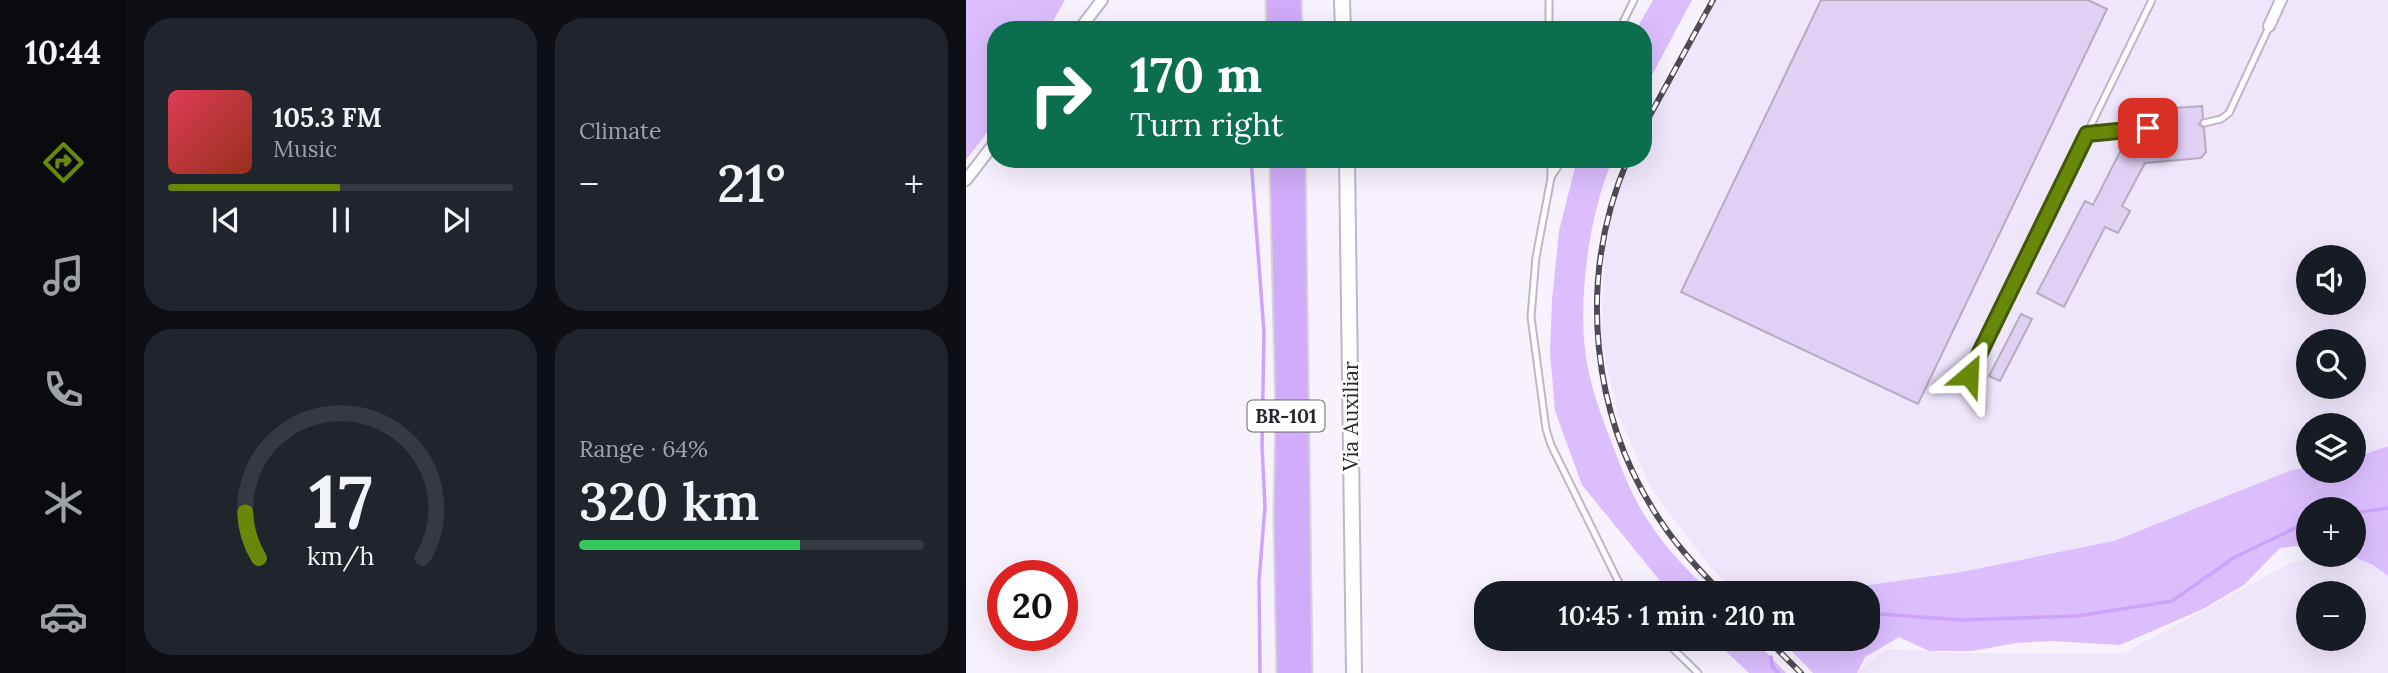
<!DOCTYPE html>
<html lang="en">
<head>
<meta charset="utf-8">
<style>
  :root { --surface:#171b24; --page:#20242c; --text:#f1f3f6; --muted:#9ea1a6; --line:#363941; --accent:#678809 }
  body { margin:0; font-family:Lora,serif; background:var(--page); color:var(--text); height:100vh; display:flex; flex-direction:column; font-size:26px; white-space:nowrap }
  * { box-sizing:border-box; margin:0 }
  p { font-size:23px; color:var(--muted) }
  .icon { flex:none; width:38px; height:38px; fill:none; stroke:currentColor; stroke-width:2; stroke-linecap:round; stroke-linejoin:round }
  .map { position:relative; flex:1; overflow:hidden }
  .drawer { display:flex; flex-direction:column; gap:18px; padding:18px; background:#0d0f14; width:840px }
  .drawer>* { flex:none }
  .hud { position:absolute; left:21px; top:21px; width:665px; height:147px; border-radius:28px; box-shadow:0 7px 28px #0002; background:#0b6e4f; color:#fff; overflow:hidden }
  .buttons { position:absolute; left:1330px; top:245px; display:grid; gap:14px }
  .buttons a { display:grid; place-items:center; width:70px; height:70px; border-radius:50%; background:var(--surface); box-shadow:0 7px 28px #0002; font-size:35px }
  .speed { position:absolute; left:21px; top:560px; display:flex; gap:14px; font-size:35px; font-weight:700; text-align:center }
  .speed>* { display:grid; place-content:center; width:91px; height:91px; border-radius:50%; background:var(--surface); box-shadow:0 7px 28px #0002; line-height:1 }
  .speed .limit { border:10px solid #d22; background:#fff; color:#111 }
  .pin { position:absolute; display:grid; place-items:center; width:60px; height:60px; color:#fff; margin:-30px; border-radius:14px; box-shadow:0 4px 10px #0006 }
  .me { position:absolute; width:77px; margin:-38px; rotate:26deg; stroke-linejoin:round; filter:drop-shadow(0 0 5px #0008) }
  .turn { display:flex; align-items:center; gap:24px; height:147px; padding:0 28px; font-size:32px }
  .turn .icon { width:91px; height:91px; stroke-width:2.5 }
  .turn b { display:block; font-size:49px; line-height:60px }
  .big { font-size:52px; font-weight:600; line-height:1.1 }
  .drawer .tile { flex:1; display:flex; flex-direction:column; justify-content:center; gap:10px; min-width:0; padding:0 24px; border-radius:28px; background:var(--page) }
  .drawer .dial { align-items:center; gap:0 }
  .dial svg { height:182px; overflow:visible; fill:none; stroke:var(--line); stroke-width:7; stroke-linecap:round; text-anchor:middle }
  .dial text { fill:var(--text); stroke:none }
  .song { display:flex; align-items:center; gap:21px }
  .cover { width:84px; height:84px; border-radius:10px; background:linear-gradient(135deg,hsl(350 70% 55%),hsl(10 70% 35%)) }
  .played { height:7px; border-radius:4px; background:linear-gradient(90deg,var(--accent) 50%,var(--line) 50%) }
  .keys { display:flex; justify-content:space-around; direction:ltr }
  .heat { display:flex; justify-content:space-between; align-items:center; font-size:38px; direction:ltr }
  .charge { height:10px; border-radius:5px; background:linear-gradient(90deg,#34c759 64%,var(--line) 0) }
  .drawer .tiles { flex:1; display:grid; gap:18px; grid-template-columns:repeat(2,1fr) }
  .trip { position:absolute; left:508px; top:581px; width:406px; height:70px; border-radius:28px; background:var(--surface); box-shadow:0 7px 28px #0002; font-weight:600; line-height:70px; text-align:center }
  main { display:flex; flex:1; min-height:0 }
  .tab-bar { display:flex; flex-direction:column; width:126px; justify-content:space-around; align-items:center; background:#090b0e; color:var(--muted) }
  .tab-bar .icon { width:49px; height:49px }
  .tab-bar .selected { color:var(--accent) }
  .tab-bar b { font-size:32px; color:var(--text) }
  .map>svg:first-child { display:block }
  .built { fill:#efe6fb; fill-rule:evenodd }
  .green { fill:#dcbeff }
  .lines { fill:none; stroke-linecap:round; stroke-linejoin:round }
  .stream { stroke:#cda4fc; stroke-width:3.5 }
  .building { fill:#e0d0f4; stroke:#b5acbf; stroke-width:2 }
  .lane-casing { stroke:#bfb6ca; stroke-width:9 }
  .street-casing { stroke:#bfb6ca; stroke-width:14 }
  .secondary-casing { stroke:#bfb6ca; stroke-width:18 }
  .highway-casing { stroke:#d4d3d5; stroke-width:23 }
  .lane { stroke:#fff; stroke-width:5 }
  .street { stroke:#fff; stroke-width:10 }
  .secondary { stroke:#fff; stroke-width:14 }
  .highway { stroke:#d1acfa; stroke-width:19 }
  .rail-casing { stroke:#4e4a52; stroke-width:6 }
  .rail { stroke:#fff; stroke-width:3.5; stroke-dasharray:10; stroke-linecap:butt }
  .route-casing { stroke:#435806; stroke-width:18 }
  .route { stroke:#678809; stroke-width:12 }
  .labels { text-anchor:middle; stroke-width:6; stroke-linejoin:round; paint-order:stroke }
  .shield { fill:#fff; stroke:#68666b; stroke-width:2 }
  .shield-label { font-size:19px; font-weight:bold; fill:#28252c }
  .street-label { font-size:21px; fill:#28252c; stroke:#fff }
</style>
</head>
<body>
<main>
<nav class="tab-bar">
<b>10:44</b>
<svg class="icon selected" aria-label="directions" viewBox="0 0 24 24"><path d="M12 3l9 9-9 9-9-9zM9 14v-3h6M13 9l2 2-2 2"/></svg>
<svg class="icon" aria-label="music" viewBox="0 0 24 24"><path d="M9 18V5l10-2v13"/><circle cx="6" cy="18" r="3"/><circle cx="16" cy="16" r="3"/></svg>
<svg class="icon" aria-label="phone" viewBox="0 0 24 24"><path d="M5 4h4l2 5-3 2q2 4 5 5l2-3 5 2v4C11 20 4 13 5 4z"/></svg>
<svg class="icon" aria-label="climate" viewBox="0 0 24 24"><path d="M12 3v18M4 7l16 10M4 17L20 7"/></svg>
<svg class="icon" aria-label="car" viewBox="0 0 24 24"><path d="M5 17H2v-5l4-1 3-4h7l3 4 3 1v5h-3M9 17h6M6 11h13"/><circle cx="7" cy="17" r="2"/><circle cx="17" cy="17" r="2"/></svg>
</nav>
<section class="drawer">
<div class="tiles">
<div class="tile">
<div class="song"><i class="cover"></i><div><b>105.3 FM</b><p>Music</p></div></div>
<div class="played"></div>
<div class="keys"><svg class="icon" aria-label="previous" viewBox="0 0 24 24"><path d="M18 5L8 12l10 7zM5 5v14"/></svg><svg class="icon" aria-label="pause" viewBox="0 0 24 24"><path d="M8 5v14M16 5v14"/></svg><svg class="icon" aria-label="next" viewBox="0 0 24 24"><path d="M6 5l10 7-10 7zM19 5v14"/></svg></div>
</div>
<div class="tile"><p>Climate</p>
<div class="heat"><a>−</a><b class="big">21°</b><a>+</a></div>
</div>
<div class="tile dial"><svg viewBox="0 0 100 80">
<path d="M14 69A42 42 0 1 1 86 69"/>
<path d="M14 69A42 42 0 0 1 8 49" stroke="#678809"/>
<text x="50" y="56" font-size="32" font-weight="700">17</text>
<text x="50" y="72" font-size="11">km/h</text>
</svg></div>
<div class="tile"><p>Range · 64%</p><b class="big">320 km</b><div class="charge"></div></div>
</div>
</section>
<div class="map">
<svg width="1422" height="673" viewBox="0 0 1422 673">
  <rect width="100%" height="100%" fill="#f8f2ff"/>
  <g class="built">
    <path d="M750,0h672v446l-34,12v-33h-46v42l-19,4 -175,70 -153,31 -150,21h-75l-29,-30 -55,-73 -34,-76 -17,-72 3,-90 8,-46 20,-47h11v-26l19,-44zM1342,257h46v46h-46zM1342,341h46v46h-46z"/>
    <path d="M1388,553l34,23v97h-532l31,-24 75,4h162l166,-90 45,-8h19zM1342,593h46v46h-46z"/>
  </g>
  <g class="green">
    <polygon points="0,0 99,0 82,30 30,30 30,121 0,160"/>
    <polygon points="687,0 726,0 677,92 677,30 670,30"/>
    <path d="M611,159h36c-25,56 -38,154 -24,214 6,28 17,54 27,81 9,24 20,50 35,71 16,25 39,47 59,68h-40l-88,-108 -27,-74 -5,-59 2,-52 7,-69z"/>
    <polygon points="1422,446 1422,576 1407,565 1384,555 1388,555 1388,509 1342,509 1342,550 1330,546 1314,548 1278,585 1237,609 1154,645 1086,641 1050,643 1006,651 963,651 933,637 899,657 891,673 847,673 814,639 901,639 901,593 845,593 995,572 1148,541 1323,471 1342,467 1342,471 1388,471 1388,458"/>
    <polygon points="747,639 787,639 820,673 783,673"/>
  </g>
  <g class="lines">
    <g class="stream">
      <polyline points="285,159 298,332 296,447 299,506 293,581 294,673"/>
      <polyline points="1388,513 1422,508"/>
      <polyline points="901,613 994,620 1111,616 1206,601 1269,557 1342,522"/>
      <polyline points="813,647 827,639"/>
      <polyline points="805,657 806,666 812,673"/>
    </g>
  </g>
  <g class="building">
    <polygon points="855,0 1122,0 1141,9 952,404 715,292"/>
    <polygon points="1236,106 1237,118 1233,124 1238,128 1240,152 1235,158 1179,163 1156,206 1164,211 1152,233 1139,227 1098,307 1071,293 1119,201 1127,205 1156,148 1163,144 1184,155 1183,133 1187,128 1182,123 1181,110"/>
    <polygon points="1055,314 1066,319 1034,381 1023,376"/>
  </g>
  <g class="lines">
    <g class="lane-casing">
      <g id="lane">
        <polyline points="583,0 583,30"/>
        <polyline points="653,30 668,0"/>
        <polyline points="1238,123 1255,119 1263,113 1303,27"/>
        <polyline points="1121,134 1182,128"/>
        <polyline points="585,159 585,178 570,257 565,317 580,429 585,445 658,593"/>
        <polyline points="585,177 597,159"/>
        <polyline points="1003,375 1186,0"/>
        <polyline points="697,639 732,673"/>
      </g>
    </g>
    <g class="street-casing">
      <g id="street">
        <polyline points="1303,26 1315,0"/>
        <polyline points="113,30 136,0"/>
        <polyline points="0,180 30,141"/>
      </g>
    </g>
    <g class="secondary-casing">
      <g id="secondary">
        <polyline points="376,0 377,30"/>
        <polyline points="381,159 388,673"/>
      </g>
    </g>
    <g class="highway-casing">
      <g id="highway">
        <polyline points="310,0 311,30"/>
        <polyline points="325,0 326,30"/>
        <polyline points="314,159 320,414 318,516 321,673"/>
        <polyline points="329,159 336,673"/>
      </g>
    </g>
    <use href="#lane" class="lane"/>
    <use href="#street" class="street"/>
    <use href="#secondary" class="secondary"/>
    <use href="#highway" class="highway"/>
    <g class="rail-casing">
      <g id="rail">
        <polyline points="677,128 747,0"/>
        <path d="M662,159c-52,120 -38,263 38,370 17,24 36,44 56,64"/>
        <polyline points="801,639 835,673"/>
      </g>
    </g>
    <use href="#rail" class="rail"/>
  </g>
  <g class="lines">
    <g class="route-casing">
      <polyline id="route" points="1003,375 1121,134 1182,128"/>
    </g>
    <use href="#route" class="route"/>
  </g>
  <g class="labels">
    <rect class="shield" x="281.5" y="400.5" width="77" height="31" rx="5"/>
    <g class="shield-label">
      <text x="320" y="423">BR-101</text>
    </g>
    <g class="street-label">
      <text transform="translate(385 416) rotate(-90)" y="7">Via Auxiliar</text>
    </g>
  </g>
</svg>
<div class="buttons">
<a><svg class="icon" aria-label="sound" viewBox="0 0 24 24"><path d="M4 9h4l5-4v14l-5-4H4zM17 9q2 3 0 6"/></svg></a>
<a><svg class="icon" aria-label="search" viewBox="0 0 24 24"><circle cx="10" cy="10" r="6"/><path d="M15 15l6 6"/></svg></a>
<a><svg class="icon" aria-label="layers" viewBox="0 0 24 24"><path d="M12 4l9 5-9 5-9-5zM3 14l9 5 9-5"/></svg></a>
<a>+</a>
<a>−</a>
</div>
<div class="speed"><div class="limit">20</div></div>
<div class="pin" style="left:1182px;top:128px;background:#d93025"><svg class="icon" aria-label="arrive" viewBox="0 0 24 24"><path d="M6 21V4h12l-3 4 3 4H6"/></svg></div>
<svg class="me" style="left:1003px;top:375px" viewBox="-20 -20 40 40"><path d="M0-17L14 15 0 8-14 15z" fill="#678809" stroke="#fff" stroke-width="4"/></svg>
<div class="trip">10:45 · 1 min · 210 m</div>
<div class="hud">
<div class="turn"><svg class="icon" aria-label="right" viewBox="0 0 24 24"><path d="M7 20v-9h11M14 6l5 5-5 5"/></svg><div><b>170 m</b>Turn right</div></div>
</div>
</div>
</main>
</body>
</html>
